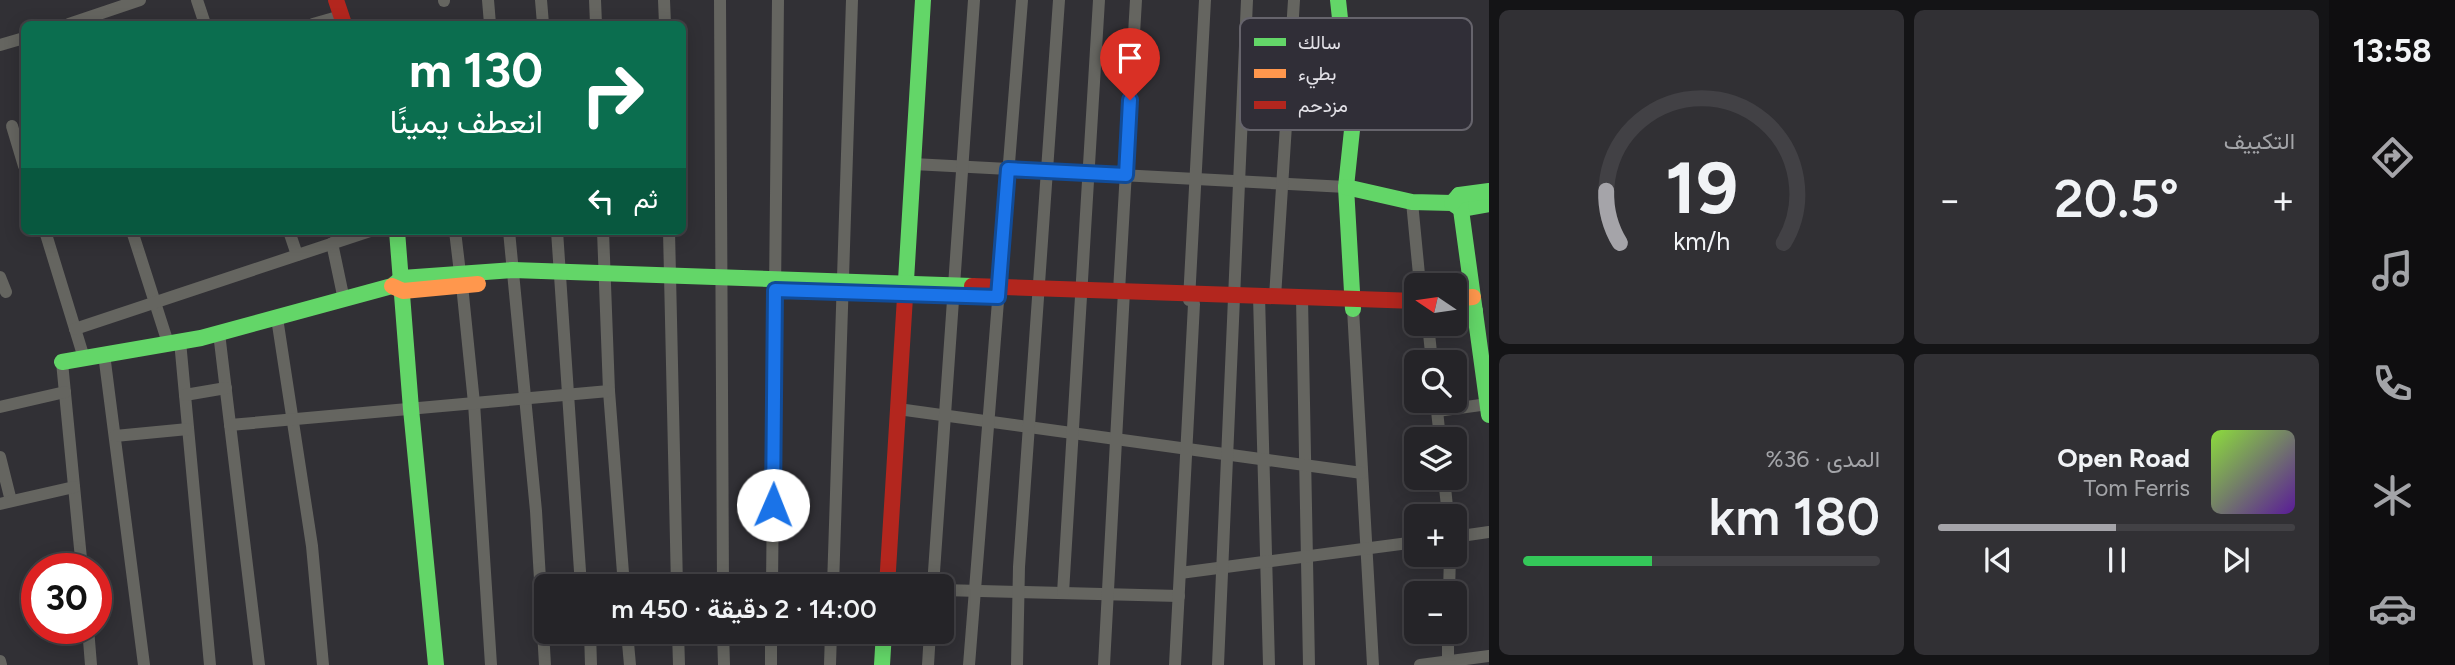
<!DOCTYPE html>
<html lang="ar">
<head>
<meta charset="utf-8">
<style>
  :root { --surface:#252428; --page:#313034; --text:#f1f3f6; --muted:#a3a4a8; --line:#424145; --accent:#a5a4a9 }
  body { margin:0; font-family:Figtree,Vazirmatn,sans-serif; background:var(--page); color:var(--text); direction:rtl; height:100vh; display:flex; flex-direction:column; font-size:26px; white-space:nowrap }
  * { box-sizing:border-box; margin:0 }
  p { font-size:23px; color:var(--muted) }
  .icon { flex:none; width:38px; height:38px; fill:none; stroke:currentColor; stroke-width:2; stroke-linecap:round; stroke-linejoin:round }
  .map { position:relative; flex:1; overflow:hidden; direction:ltr }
  .drawer { display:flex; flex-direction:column; gap:10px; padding:10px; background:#141416; width:840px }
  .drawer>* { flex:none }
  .guide { position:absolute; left:21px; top:21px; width:665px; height:214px; border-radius:10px; box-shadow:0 4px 18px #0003,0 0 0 2px var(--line); direction:rtl; background:#0b6e4f; color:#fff; overflow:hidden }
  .needle { width:46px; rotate:283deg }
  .fabs { position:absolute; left:1404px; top:273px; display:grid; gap:14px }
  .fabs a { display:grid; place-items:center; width:63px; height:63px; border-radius:10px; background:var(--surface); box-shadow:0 4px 18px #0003,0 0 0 2px var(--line); font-size:35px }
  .speed { position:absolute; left:21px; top:553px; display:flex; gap:14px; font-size:35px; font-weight:700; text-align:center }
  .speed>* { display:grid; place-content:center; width:91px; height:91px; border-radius:50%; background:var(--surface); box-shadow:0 4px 18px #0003,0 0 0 2px var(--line); line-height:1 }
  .speed .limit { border:10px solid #d22; background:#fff; color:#111 }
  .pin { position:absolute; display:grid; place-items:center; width:60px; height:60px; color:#fff; margin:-72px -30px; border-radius:50% 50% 50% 0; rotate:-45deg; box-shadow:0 0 7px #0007 }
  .pin .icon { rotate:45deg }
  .me { position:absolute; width:77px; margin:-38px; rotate:1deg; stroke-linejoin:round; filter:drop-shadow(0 0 5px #0008) }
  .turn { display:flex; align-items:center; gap:24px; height:147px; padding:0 28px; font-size:32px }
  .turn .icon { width:91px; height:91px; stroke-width:2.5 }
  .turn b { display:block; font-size:49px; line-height:60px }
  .then { display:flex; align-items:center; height:66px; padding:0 28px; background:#0003; gap:14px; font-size:26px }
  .big { font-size:52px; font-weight:600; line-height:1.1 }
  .drawer .tile { flex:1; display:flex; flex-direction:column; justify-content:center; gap:10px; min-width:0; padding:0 24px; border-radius:10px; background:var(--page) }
  .drawer .dial { align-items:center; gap:0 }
  .dial svg { height:182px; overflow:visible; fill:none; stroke:var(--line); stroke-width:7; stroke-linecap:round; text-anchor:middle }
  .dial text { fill:var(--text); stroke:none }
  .song { display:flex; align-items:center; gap:21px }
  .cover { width:84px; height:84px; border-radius:10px; background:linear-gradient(135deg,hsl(90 70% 55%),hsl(270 70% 35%)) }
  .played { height:7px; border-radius:4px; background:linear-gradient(90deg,var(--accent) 50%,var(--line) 50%) }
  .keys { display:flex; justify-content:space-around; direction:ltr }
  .heat { display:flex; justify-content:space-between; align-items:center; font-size:38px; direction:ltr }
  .charge { height:10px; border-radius:5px; background:linear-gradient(90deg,#34c759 36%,var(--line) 0) }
  .drawer .tiles { flex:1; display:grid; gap:10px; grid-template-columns:repeat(2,1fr) }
  .trip { position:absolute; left:534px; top:574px; width:420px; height:70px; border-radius:10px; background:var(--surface); box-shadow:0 4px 18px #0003,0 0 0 2px var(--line); font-weight:600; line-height:70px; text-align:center; direction:rtl }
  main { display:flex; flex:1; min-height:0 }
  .menu { display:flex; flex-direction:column; width:126px; justify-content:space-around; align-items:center; background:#0f0e10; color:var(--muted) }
  .menu .icon { width:49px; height:49px }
  .menu .on { color:var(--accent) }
  .menu b { font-size:32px; color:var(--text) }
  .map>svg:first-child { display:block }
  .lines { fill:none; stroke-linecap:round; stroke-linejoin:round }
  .street { stroke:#656560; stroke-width:12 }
  .fast { stroke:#63d668; stroke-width:16 }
  .slow { stroke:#ff974d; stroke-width:16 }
  .jam { stroke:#b3261e; stroke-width:16 }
  .route-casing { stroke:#114b97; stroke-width:18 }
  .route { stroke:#1a73e8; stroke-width:12 }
  .key { fill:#302e37; stroke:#66646c; stroke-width:2 }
  .key-label { font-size:19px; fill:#e3e2e8 }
</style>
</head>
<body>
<main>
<nav class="menu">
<b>13:58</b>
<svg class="icon on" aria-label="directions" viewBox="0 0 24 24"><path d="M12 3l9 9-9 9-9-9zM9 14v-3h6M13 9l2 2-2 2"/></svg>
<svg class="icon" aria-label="music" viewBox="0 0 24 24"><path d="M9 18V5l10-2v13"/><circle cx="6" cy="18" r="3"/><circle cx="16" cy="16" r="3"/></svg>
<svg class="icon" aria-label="phone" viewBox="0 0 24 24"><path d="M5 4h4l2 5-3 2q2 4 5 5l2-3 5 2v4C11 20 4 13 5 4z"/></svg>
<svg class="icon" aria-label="climate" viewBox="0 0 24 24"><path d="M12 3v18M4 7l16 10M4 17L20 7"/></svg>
<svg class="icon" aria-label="car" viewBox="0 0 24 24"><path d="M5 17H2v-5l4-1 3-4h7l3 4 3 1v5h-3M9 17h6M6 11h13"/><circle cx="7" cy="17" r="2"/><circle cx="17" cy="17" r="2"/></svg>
</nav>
<section class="drawer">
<div class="tiles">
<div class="tile"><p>التكييف</p>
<div class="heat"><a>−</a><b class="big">20.5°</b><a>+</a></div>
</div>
<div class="tile dial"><svg viewBox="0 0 100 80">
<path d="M14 69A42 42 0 1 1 86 69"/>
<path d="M14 69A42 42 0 0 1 8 46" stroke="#a5a4a9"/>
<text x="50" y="56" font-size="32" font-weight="700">19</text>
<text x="50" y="72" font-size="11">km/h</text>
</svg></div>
<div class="tile">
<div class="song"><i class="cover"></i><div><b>Open Road</b><p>Tom Ferris</p></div></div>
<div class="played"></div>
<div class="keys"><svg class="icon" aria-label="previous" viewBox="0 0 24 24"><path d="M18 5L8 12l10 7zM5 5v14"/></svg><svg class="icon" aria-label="pause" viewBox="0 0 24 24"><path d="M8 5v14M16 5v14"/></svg><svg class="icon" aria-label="next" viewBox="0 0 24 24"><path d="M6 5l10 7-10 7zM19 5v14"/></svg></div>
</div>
<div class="tile"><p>المدى · 36%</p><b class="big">180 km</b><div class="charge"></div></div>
</div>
</section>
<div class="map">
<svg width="1489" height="665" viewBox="0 0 1489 665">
  <rect width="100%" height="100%" fill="#313035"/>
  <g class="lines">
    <g class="street">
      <polyline points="197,0 205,24"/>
      <polyline points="444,0 444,1"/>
      <polyline points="488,0 490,24"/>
      <polyline points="541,0 543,24"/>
      <polyline points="595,0 596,24"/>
      <polyline points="664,0 665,24"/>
      <polyline points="720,0 723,586"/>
      <polyline points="69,24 140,0"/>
      <polyline points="313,24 341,16"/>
      <polyline points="0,45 24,38"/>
      <polyline points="12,126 24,166"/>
      <polyline points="913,164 1346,187"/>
      <polyline points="1412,202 1420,285"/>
      <polyline points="45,231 84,358"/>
      <polyline points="132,231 168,343"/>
      <polyline points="289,231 297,255"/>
      <polyline points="455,231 460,273"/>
      <polyline points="509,231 536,511 545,665"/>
      <polyline points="557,231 581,586"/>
      <polyline points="603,231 609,391 624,586"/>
      <polyline points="669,231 677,586"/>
      <polyline points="332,243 344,300"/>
      <polyline points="0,277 6,292"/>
      <polyline points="462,285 474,403 491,665"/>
      <polyline points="1119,291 1136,0"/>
      <polyline points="1259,296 1269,665"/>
      <polyline points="1275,297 1294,0"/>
      <polyline points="1302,298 1309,665"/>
      <polyline points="1189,300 1205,0"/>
      <polyline points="1353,309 1373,665"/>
      <polyline points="277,318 312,546 323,665"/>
      <polyline points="1428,324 1432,362"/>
      <polyline points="75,329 370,231"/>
      <polyline points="219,333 259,665"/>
      <polyline points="180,341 210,665"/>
      <polyline points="104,354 144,665"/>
      <polyline points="62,362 82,569"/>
      <polyline points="185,395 226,388"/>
      <polyline points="1436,401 1440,439"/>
      <polyline points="0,407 65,392"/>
      <polyline points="898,409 1362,473"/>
      <polyline points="1437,411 1488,404"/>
      <polyline points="230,425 609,391"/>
      <polyline points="115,436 188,429"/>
      <polyline points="0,457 11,501"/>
      <polyline points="1444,478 1448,516"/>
      <polyline points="0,504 74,487"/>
      <polyline points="1454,537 1489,532"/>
      <polyline points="1180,573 1416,542"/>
      <polyline points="723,585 768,586"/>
      <polyline points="772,586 778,0"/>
      <polyline points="833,586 852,0"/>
      <polyline points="933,586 974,0"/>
      <polyline points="942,590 1179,596"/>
      <polyline points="1063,593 1099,0"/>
      <polyline points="1449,593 1450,555"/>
      <polyline points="88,628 91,665"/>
      <polyline points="590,632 591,665"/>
      <polyline points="627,632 630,665"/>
      <polyline points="678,632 679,665"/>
      <polyline points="723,632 724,665"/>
      <polyline points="0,661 1,665"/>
      <polyline points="771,665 771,632"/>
      <polyline points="830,665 831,632"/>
      <polyline points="928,665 930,632"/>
      <polyline points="969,665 1022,0"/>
      <polyline points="1017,665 1019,567 1059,0"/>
      <polyline points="1104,665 1124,291"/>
      <polyline points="1175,665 1194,304"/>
      <polyline points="1218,665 1247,0"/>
      <polyline points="1420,665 1489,656"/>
      <polyline points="1448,665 1448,632"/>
    </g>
    <g class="fast">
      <polyline points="1338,0 1352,130 1346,187 1353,309"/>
      <polyline points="1346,187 1412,202 1452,203 1461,209 1489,204"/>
      <polyline points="1459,195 1489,415"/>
      <polyline points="1452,203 1459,195 1489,191"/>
      <polyline points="397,231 411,409 436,665"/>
      <polyline points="905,297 923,0"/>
      <polyline points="1454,311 1475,311"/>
      <polyline points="62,362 201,338 392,286 402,278 513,270 972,286"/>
      <polyline points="882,665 884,632"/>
    </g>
    <g class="slow">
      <polyline points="392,286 403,291 478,284"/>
      <polyline points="1454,299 1473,297"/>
    </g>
    <g class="jam">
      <polyline points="336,0 344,24"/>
      <polyline points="972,286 1416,301"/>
      <polyline points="887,586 905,297"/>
    </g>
  </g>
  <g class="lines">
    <g class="route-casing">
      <polyline id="route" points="773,505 775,290 998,297 1008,169 1126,175 1130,100"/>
    </g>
    <use href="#route" class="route"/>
  </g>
  <rect x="1240" y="18" width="232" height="112" rx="10" class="key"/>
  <rect x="1254" y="38" width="32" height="8" fill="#63d668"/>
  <rect x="1254" y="69" width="32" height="9" fill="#ff974d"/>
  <rect x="1254" y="101" width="32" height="8" fill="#b3261e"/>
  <g class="key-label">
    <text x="1298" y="49">سالك</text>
    <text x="1298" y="80">بطيء</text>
    <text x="1298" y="112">مزدحم</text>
  </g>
</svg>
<div class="fabs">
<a><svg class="needle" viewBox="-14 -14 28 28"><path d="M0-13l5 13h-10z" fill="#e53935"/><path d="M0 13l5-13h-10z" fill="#a3a4a8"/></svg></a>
<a><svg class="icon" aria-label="search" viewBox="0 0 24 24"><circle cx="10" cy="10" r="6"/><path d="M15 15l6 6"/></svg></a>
<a><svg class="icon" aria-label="layers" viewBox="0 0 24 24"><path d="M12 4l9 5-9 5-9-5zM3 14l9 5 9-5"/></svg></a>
<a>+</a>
<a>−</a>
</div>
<div class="speed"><div class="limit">30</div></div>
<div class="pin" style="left:1130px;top:100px;background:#d93025"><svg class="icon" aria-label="arrive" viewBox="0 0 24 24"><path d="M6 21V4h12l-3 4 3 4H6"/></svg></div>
<svg class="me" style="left:773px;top:505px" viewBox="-20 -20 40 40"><circle r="19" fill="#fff"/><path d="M0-13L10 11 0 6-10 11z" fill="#1a73e8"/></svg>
<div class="trip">14:00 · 2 دقيقة · 450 m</div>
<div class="guide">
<div class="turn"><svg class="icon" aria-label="right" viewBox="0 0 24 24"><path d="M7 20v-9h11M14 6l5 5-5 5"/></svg><div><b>130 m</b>انعطف يمينًا</div></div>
<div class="then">ثم<svg class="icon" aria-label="left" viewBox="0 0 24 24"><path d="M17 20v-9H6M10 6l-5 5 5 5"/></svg></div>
</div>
</div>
</main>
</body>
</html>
